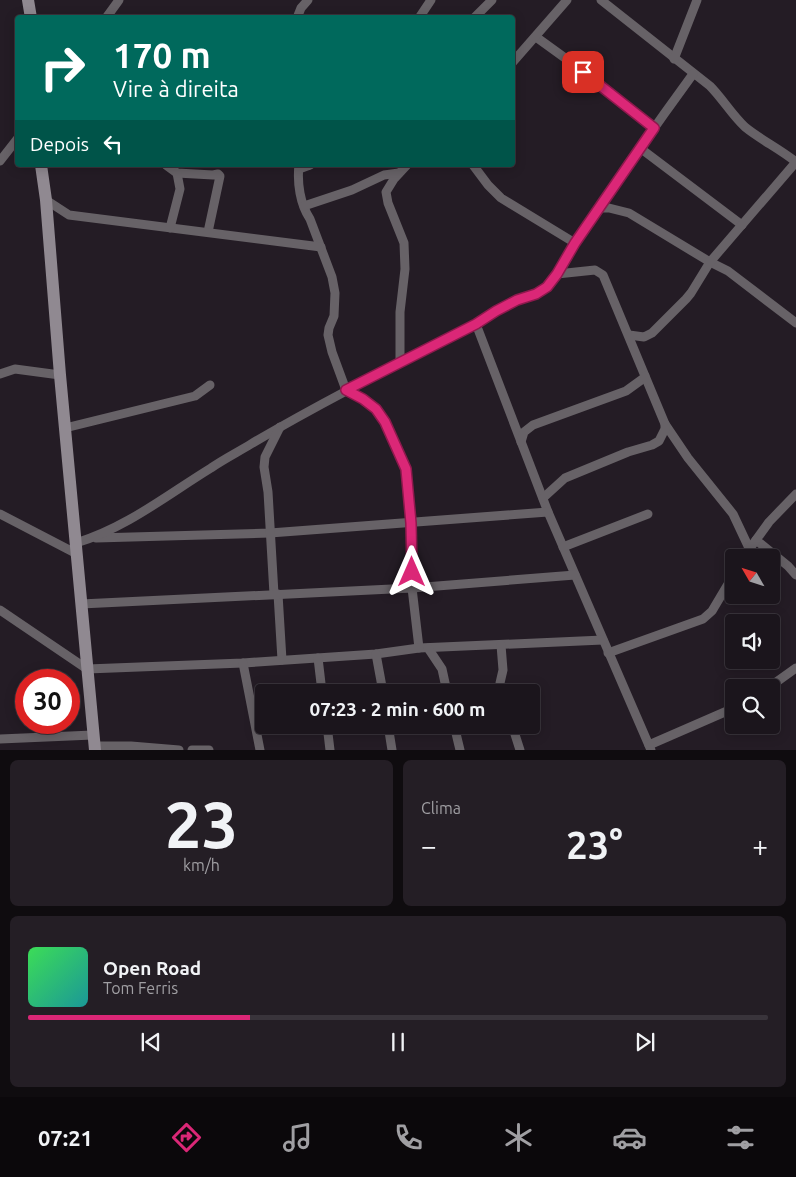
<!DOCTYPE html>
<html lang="pt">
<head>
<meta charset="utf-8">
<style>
  :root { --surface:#1b151c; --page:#241e25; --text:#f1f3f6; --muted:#a09fa3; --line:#39343b; --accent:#db2777 }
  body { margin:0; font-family:Ubuntu,sans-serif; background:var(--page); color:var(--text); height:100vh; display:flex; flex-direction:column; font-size:19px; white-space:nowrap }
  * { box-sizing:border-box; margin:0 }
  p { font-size:16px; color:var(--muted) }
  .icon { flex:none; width:28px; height:28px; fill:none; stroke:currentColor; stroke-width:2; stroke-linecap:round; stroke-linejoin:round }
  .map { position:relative; height:750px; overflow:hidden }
  .drawer { display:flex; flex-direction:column; gap:10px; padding:10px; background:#0f0c0f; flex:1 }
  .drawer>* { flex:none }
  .banner { position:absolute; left:15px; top:15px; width:500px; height:152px; border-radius:5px; box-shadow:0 2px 12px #0003,0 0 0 1px var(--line); background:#00695c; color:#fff; overflow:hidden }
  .needle { width:32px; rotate:309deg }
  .tools { position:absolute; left:725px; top:549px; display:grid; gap:10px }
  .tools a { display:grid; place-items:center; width:55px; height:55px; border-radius:5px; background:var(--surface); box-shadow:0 2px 12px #0003,0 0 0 1px var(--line); font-size:25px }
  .speed { position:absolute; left:15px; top:669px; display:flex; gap:10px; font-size:25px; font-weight:700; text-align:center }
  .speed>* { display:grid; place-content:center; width:65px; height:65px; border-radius:50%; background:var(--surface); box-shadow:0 2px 12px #0003,0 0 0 1px var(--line); line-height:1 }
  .speed .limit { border:8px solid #d22; background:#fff; color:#111 }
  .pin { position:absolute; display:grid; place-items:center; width:42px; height:42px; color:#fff; margin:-21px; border-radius:10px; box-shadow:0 2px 8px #0006 }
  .me { position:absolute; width:55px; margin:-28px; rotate:0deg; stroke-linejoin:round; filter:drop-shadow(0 0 4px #0008) }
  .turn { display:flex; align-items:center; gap:18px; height:105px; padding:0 15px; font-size:22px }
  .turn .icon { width:65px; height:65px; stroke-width:2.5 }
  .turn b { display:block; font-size:35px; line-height:42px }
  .then { display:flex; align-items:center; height:48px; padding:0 15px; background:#0003; gap:10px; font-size:19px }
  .big { font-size:38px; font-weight:700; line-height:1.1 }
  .drawer .widget { flex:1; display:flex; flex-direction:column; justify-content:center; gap:8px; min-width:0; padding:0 18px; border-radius:8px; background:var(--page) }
  .drawer .dial { align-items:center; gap:0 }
  .dial b { font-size:65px; line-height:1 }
  .song { display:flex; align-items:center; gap:15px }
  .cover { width:60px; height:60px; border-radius:8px; background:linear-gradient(135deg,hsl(130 70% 55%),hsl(180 70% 35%)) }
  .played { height:5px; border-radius:2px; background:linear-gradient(90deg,var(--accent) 30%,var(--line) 30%) }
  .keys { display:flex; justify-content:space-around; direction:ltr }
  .heat { display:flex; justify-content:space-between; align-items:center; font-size:28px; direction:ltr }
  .drawer .tiles { flex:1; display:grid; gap:10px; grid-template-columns:1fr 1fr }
  .widget:last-child { grid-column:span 2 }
  .trip { position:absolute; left:255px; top:684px; width:285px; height:50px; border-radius:5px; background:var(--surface); box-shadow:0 2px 12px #0003,0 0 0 1px var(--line); font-weight:700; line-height:50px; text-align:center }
  .dock { display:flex; height:80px; justify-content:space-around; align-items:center; background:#0b080b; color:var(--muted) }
  .dock .icon { width:35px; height:35px }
  .dock .selected { color:var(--accent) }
  .dock b { font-size:22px; color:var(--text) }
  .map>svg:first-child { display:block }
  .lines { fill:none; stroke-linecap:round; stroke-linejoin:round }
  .street { stroke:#676267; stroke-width:9 }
  .secondary { stroke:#908991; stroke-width:12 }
  .route-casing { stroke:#8e194d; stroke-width:12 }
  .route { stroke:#db2777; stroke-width:9 }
</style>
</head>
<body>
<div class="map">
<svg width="796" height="750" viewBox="0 0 796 750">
  <rect width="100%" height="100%" fill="#241c25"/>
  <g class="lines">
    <g class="street">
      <path d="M601,0l109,86c12,12 22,29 35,41 16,13 35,22 51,35"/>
      <polyline points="106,18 119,0"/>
      <polyline points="297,18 301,8 308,0"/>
      <polyline points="419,18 431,0"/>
      <polyline points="474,18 492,0"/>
      <polyline points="536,37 583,71 654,128"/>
      <polyline points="674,59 697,0"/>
      <polyline points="512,63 567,0"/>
      <polyline points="640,148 742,225"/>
      <polyline points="0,161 18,138"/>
      <polyline points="166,165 177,173 213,175 218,174 220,176 208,232"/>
      <path d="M299,165c-2,18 1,39 11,54l22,58 3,16 -1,23 -5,12 -1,7 4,17 14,38 17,9 13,10 9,13 21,47 5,54 1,65 7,60"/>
      <polyline points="473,165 488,185 501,198 575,243"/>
      <polyline points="299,169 310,165"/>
      <polyline points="46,200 69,215 321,247"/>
      <polyline points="304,206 352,190 384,175 399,173"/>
      <polyline points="599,208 609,208 629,213 710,262 728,271 796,323"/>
      <polyline points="170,228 180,189 177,173"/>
      <polyline points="476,324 548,512 651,750"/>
      <polyline points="629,335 644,337 652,333 686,299 691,293 710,262 796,162"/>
      <polyline points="400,363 400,312 405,269 404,243 388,203 386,192 394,179 407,165"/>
      <polyline points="0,374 15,369 60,375"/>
      <polyline points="665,424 688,458 733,514 749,548"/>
      <polyline points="65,428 195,396 210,385"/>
      <polyline points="521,442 524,432 533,425 626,391 644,378 645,376 603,275 595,270 557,274"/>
      <polyline points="543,498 565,478 628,452 652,445 659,441 665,429 665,424 645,376"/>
      <polyline points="0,514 77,554"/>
      <polyline points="96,538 270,533 548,512"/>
      <polyline points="756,540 788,566 796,575"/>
      <path d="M76,543c50,-15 91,-48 135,-75 13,-9 27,-16 40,-24 73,-43 149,-81 225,-120 13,-8 25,-16 39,-23 11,-5 22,-7 31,-14 16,-13 24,-37 36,-54 36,-54 73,-107 111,-159"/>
      <polyline points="563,547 648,514"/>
      <polyline points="743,558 769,522 796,494"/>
      <polyline points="274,594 268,492 264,467 265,457 280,427"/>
      <polyline points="278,594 282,660"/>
      <polyline points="81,604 412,588 575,575"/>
      <polyline points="0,610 87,669 243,663 376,654 419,648 603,640"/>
      <polyline points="501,645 503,670 500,683 503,692"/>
      <polyline points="428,648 442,669 447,692"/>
      <polyline points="608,653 703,619 712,611 734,574"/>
      <polyline points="376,654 383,692"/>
      <polyline points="318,658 322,692"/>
      <polyline points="243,663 260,750"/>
      <polyline points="768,688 796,668"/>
      <polyline points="327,725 330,750"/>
      <polyline points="388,725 392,750"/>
      <polyline points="454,725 460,750"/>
      <polyline points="512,725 520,750"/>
      <polyline points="0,739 93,735"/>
      <polyline points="649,745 734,708"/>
      <polyline points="94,746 131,746 179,750"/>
      <polyline points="192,750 209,750"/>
    </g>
    <g class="secondary">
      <polyline points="28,0 31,18"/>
      <polyline points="41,165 46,200 60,375 95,750"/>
    </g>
  </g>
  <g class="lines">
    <g class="route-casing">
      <polyline id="route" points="412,572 411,523 406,469 385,422 376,409 363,399 346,390 476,324 496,311 517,300 536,294 547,287 557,274 575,243 654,128 583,72"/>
    </g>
    <use href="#route" class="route"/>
  </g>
</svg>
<div class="tools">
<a><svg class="needle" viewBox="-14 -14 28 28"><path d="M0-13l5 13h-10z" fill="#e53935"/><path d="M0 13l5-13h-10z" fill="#a09fa3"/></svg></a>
<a><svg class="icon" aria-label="sound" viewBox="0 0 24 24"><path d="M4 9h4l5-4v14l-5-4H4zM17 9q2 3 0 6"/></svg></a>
<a><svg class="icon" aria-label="search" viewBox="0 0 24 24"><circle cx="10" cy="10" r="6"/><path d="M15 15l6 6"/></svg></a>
</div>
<div class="speed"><div class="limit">30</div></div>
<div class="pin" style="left:583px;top:72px;background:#d93025"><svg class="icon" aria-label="arrive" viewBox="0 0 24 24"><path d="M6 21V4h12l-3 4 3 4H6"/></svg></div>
<svg class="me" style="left:412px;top:572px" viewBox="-20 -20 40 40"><path d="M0-17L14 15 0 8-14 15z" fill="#db2777" stroke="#fff" stroke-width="4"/></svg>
<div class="trip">07:23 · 2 min · 600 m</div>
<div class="banner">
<div class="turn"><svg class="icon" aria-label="right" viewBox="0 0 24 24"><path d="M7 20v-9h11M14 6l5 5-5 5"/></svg><div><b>170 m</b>Vire à direita</div></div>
<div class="then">Depois<svg class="icon" aria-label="left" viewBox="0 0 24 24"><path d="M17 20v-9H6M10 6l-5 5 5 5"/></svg></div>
</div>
</div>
<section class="drawer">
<div class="tiles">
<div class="widget dial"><b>23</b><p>km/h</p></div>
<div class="widget"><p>Clima</p>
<div class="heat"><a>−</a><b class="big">23°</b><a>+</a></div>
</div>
<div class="widget">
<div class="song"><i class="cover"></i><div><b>Open Road</b><p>Tom Ferris</p></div></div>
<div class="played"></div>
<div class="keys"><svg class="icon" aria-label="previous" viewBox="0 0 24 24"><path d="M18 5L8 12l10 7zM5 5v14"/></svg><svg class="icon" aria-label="pause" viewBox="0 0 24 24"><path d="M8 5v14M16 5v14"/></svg><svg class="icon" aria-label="next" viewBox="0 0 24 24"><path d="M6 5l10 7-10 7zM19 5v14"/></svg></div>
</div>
</div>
</section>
<nav class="dock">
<b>07:21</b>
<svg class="icon selected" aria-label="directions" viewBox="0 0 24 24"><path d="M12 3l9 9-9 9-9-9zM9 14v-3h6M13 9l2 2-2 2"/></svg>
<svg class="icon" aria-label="music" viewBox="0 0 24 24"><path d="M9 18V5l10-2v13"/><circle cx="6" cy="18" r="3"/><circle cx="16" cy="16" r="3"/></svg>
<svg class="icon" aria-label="phone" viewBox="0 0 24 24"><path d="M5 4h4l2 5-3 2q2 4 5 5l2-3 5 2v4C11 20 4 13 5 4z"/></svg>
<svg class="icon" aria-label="climate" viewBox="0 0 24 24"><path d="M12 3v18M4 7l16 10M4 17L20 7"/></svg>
<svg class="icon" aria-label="car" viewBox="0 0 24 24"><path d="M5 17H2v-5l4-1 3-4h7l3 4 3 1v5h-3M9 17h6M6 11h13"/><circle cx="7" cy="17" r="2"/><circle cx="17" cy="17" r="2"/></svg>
<svg class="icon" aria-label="filters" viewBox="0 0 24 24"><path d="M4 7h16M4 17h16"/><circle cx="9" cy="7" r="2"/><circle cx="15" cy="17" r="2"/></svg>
</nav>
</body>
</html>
